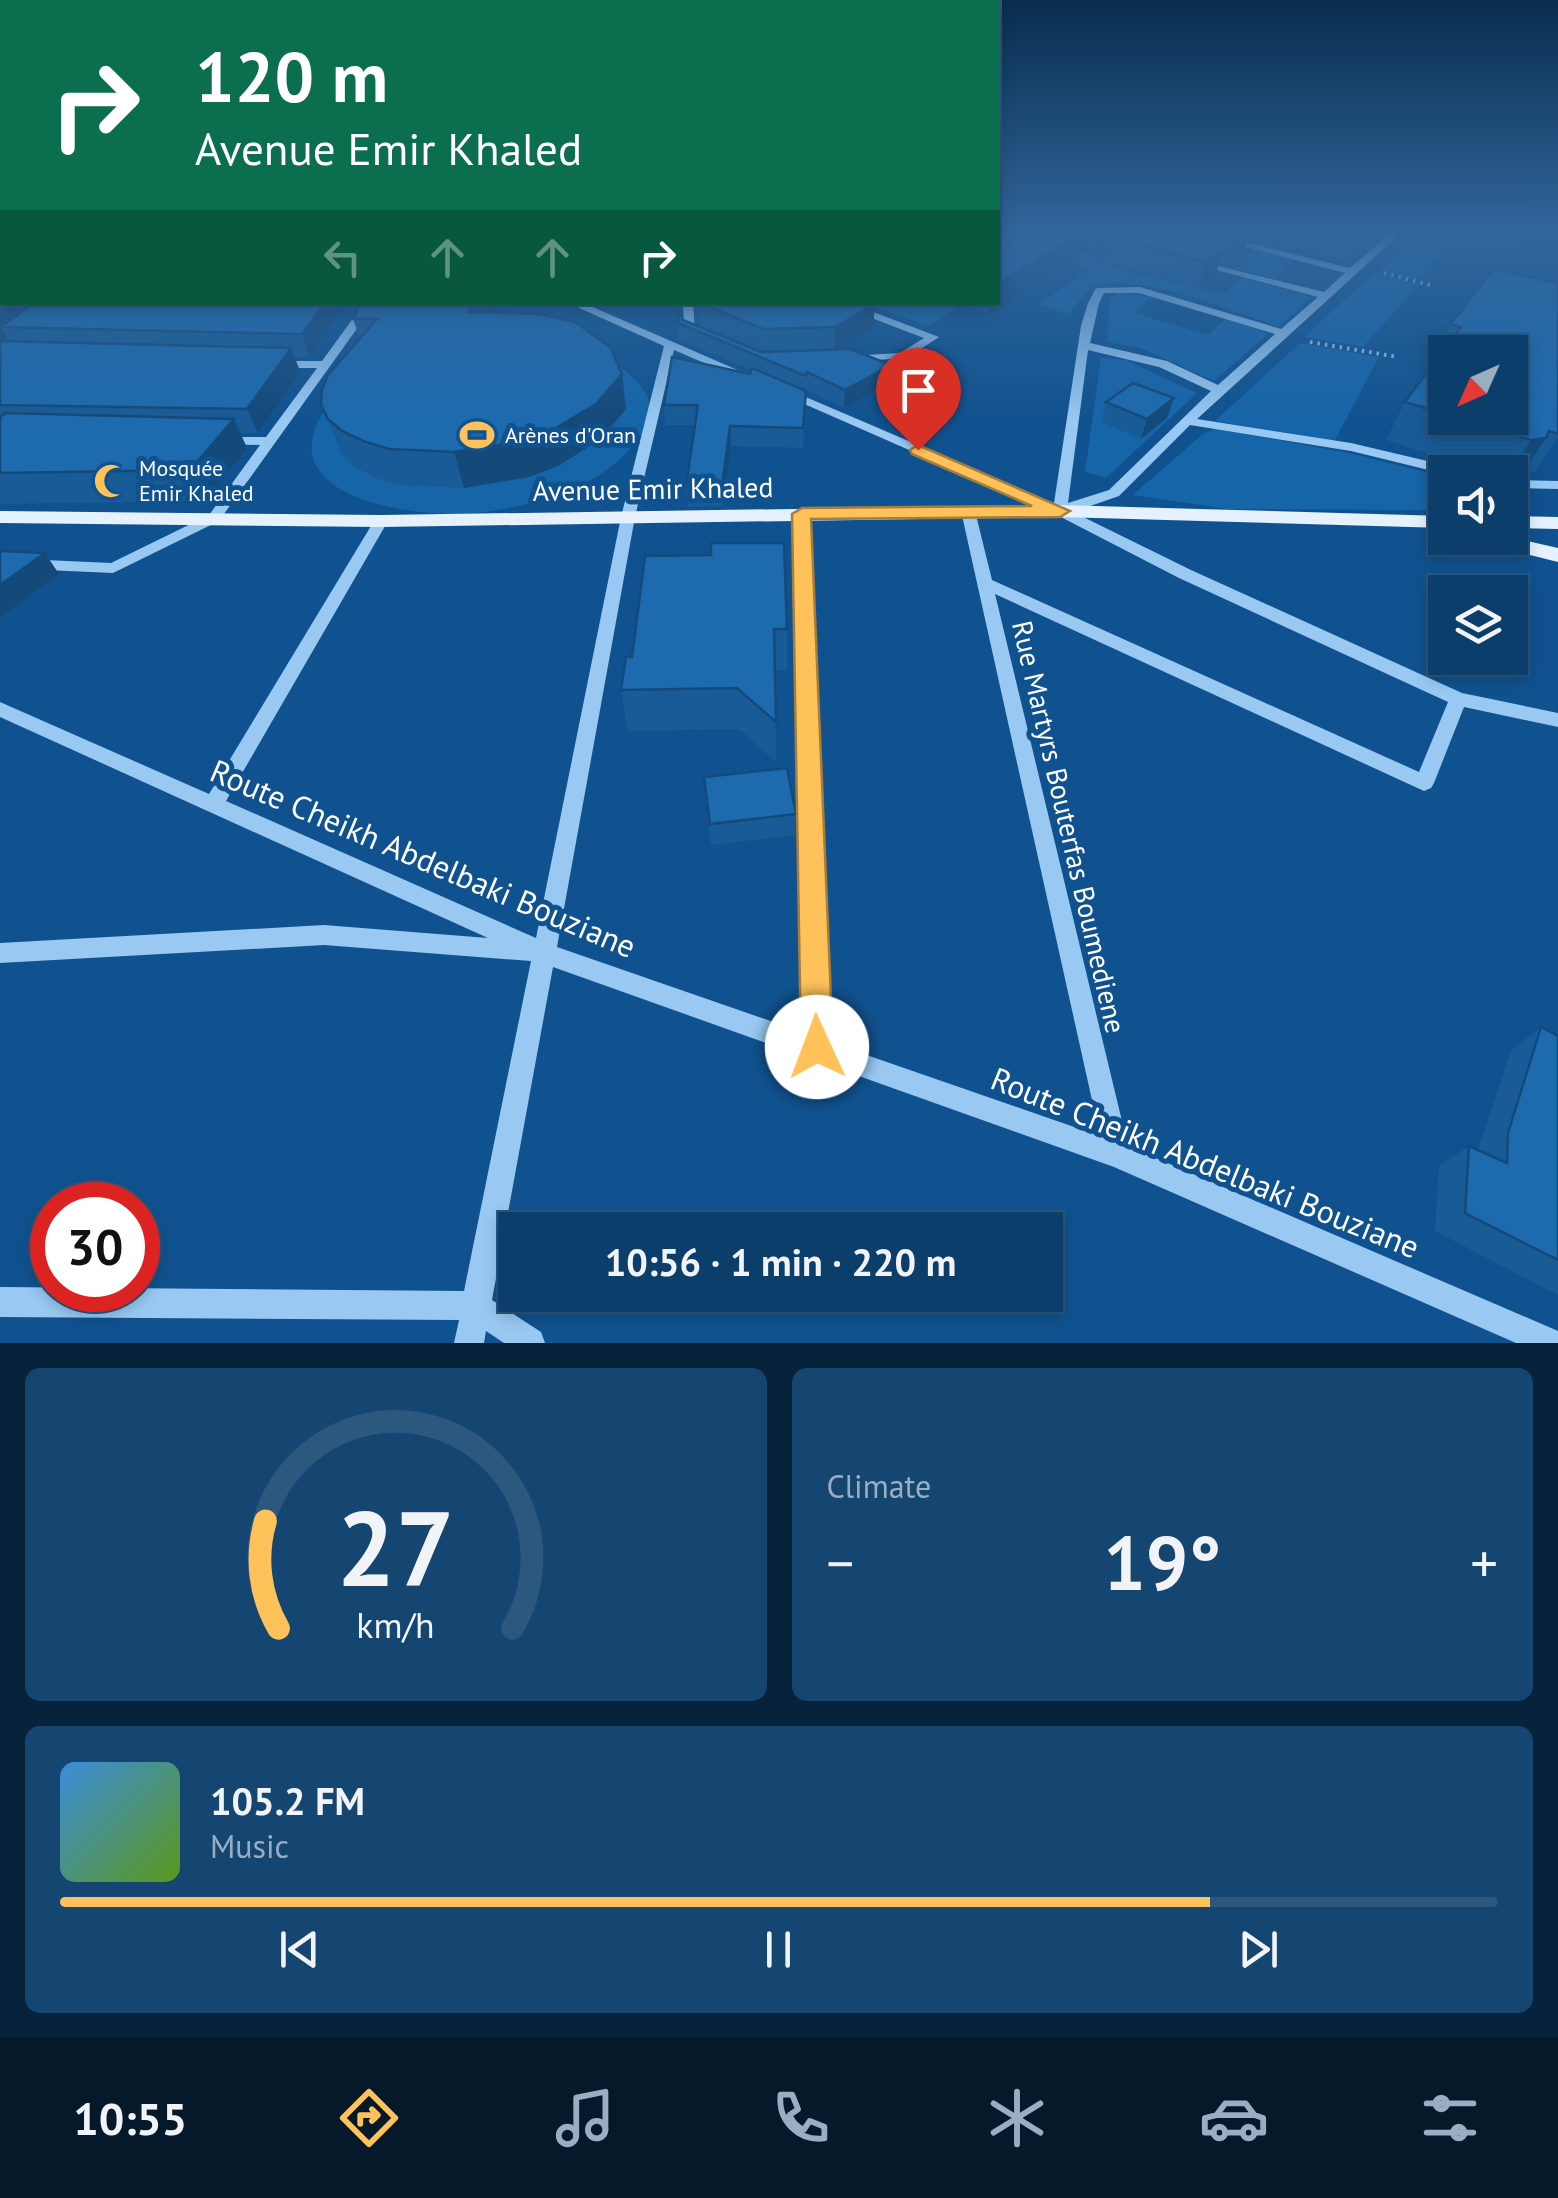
<!DOCTYPE html>
<html lang="en">
<head>
<meta charset="utf-8">
<style>
  :root { --surface:#0c3e6b; --page:#154571; --text:#f1f3f6; --muted:#9aaec1; --line:#2c577e; --accent:#ffc25b }
  body { margin:0; font-family:"PT Sans",sans-serif; background:var(--page); color:var(--text); height:100vh; display:flex; flex-direction:column; font-size:38px; white-space:nowrap }
  * { box-sizing:border-box; margin:0 }
  p { font-size:32px; color:var(--muted) }
  .icon { flex:none; width:55px; height:55px; fill:none; stroke:currentColor; stroke-width:2; stroke-linecap:round; stroke-linejoin:round }
  .map { position:relative; height:1343px; overflow:hidden }
  .drawer { display:flex; flex-direction:column; gap:25px; padding:25px; background:#07223b; flex:1 }
  .drawer>* { flex:none }
  .banner { position:absolute; left:0px; top:0px; width:1000px; height:305px; box-shadow:0 5px 15px #0003,0 0 0 2px var(--line); background:#0b6e4f; color:#fff; overflow:hidden }
  .needle { width:65px; rotate:225deg }
  .controls { position:absolute; left:1428px; top:335px; display:grid; gap:20px }
  .controls a { display:grid; place-items:center; width:100px; height:100px; border-radius:0px; background:var(--surface); box-shadow:0 5px 15px #0003,0 0 0 2px var(--line); font-size:50px }
  .speed { position:absolute; left:30px; top:1182px; display:flex; gap:20px; font-size:50px; font-weight:700; text-align:center }
  .speed>* { display:grid; place-content:center; width:130px; height:130px; border-radius:50%; background:var(--surface); box-shadow:0 5px 15px #0003,0 0 0 2px var(--line); line-height:1 }
  .speed .limit { border:15px solid #d22; background:#fff; color:#111 }
  .pin { position:absolute; display:grid; place-items:center; width:85px; height:85px; color:#fff; margin:-102px -42px; border-radius:50% 50% 50% 0; rotate:-45deg; box-shadow:0 0 10px #0007 }
  .pin .icon { rotate:45deg }
  .me { position:absolute; width:110px; margin:-55px; rotate:358deg; stroke-linejoin:round; filter:drop-shadow(0 0 8px #0008) }
  .turn { display:flex; align-items:center; gap:35px; height:210px; padding:0 30px; font-size:45px }
  .turn .icon { width:130px; height:130px; stroke-width:2.5 }
  .turn b { display:block; font-size:70px; line-height:85px }
  .lanes { display:flex; align-items:center; height:95px; padding:0 30px; background:#0003; justify-content:center; gap:50px; direction:ltr }
  .lanes .off { opacity:.35 }
  .big { font-size:75px; font-weight:700; line-height:1.1 }
  .drawer .card { flex:1; display:flex; flex-direction:column; justify-content:center; gap:15px; min-width:0; padding:0 35px; border-radius:15px; background:var(--page) }
  .drawer .dial { align-items:center; gap:0 }
  .dial svg { height:260px; overflow:visible; fill:none; stroke:var(--line); stroke-width:7; stroke-linecap:round; text-anchor:middle }
  .dial text { fill:var(--text); stroke:none }
  .song { display:flex; align-items:center; gap:30px }
  .cover { width:120px; height:120px; border-radius:15px; background:linear-gradient(135deg,hsl(210 70% 55%),hsl(90 70% 35%)) }
  .played { height:10px; border-radius:5px; background:linear-gradient(90deg,var(--accent) 80%,var(--line) 80%) }
  .keys { display:flex; justify-content:space-around; direction:ltr }
  .heat { display:flex; justify-content:space-between; align-items:center; font-size:55px; direction:ltr }
  .drawer .tiles { flex:1; display:grid; gap:25px; grid-template-columns:1fr 1fr }
  .card:last-child { grid-column:span 2 }
  .trip { position:absolute; left:498px; top:1212px; width:565px; height:100px; border-radius:0px; background:var(--surface); box-shadow:0 5px 15px #0003,0 0 0 2px var(--line); font-weight:700; line-height:100px; text-align:center }
  .menu { display:flex; height:160px; justify-content:space-around; align-items:center; background:#05192b; color:var(--muted) }
  .menu .icon { width:70px; height:70px }
  .menu .current { color:var(--accent) }
  .menu b { font-size:45px; color:var(--text) }
  .map>svg:first-child { display:block }
  .green { fill:#1765a9 }
  .lines { fill:none; stroke-linecap:round; stroke-linejoin:round }
  .path { stroke:#99c9f3; stroke-width:4; stroke-dasharray:2.5 5; stroke-linecap:butt }
  .minor { fill:#99c9f3; fill-rule:evenodd }
  .major { fill:#e5f1ff; fill-rule:evenodd }
  .wall { fill:#195b96; fill-rule:evenodd }
  .shaded-wall { fill:#144a7a }
  .building { fill:#1d6aae; stroke:#144a7a; stroke-width:2.5 }
  .route { fill:#ffc25b; stroke:#a67e3b; stroke-width:2.5 }
  .labels { text-anchor:middle; stroke-width:10; stroke-linejoin:round; paint-order:stroke }
  .far-poi-label { font-size:22px; fill:#fff; stroke:#10528f; text-anchor:start }
  .street-label { font-size:28px; fill:#fff; stroke:#10528f }
  .near-street-label { font-size:32px; fill:#fff; stroke:#10528f }
</style>
</head>
<body>
<div class="map">
<svg width="1558" height="1343" viewBox="0 0 1558 1343">
  <rect width="100%" height="100%" fill="#10528f"/>
  <g class="green">
    <path d="M998,234h26l90,29 -4,4 114,27 19,-17 68,20 -33,30c-48,-16 -138,-56 -187,-40l-23,27 -29,-10 51,-36 -74,-20z"/>
    <polygon points="1326,234 1374,234 1344,260 1311,252"/>
    <polygon points="1416,234 1461,234 1420,280 1379,270"/>
    <polygon points="1254,249 1294,259 1277,279 1237,269"/>
    <polygon points="1375,272 1419,284 1363,347 1304,337"/>
    <polygon points="1119,292 1150,297 1134,313 1208,335 1225,319 1269,333 1214,381 1141,348 1107,342 1110,298"/>
    <polygon points="861,303 905,303 922,308 936,303 956,309 929,326"/>
    <polygon points="1300,343 1379,357 1334,442 1215,421"/>
    <path d="M599,354c29,16 69,43 43,80 -15,21 -33,37 -57,49 -36,18 -84,29 -125,31 -50,1 -178,-15 -142,-93 5,-11 17,-20 25,-29z"/>
    <polygon points="1101,358 1125,360 1197,393 1106,478 1085,472"/>
    <polygon points="1216,429 1349,453 1445,477 1445,510 1228,509 1133,495 1204,433"/>
  </g>
  <g class="lines">
    <g class="path">
      <polyline points="1384,273 1434,286"/>
      <polyline points="1310,342 1398,357"/>
    </g>
    <g class="minor">
      <path d="M1197,234h15l138,34 40,-34h10l-203,185 154,24 110,26 2,3 -18,2 -94,-23 -161,-26 -71,71 -46,16 118,58 271,123 96,20v14l-94,-20 -30,76 -3,5 -7,3 -429,-197 133,552 430,185v12h-42l-402,-176 -561,-200 -61,333 49,32 4,11h-41l-18,-12 -2,12h-30l5,-23 -459,-3v-30l464,4 67,-330 -207,-16 -324,18v-20l324,-18 164,13 -488,-221v-15l209,92 165,-273 7,-4 5,1 2,3 -162,280 310,137 85,-421 43,-171 -98,-44h15l175,76 -10,3 -72,-31 -39,167 -78,430 248,86 -10,-519 7,-4 5,1 22,531 271,94 -139,-625 2,-3h10l2,3 17,69 427,192 29,-70 -269,-124 -124,-64 -278,-122 10,-3 267,114 27,-177 7,-23 8,-15 44,-1 141,42 37,-32 -124,-33v-4l130,32 21,-19zM1104,293h35l136,41 -57,51 -51,-24 -77,-18 9,-40zM1088,350l71,17 52,24 -102,99 -41,13z"/>
      <polygon points="365,302 376,302 219,521 113,573 0,568 0,558 111,563 209,515 260,445 221,444 216,443 216,437 266,437 317,368 275,368 269,364 271,361 322,361"/>
      <polygon points="683,302 693,302 695,330 708,336 708,340 700,340 684,332"/>
      <polygon points="830,302 847,302 939,337 907,358 846,362 846,358 850,356 900,353 924,338"/>
      <polygon points="1510,480 1558,481 1558,489 1510,488"/>
    </g>
    <g class="major">
      <polygon points="1060,505 1445,516 1445,528 1060,517 381,527 0,523 0,511 381,515"/>
      <polygon points="1510,516 1558,517 1558,529 1510,528"/>
      <polygon points="1510,537 1558,548 1558,562 1481,543 1478,538"/>
    </g>
  </g>
  <g class="wall">
    <polygon points="0,234 2,234 2,302 348,302 310,357 294,357 300,371 258,433 240,433 247,448 205,501 0,504"/>
    <polygon points="1113,234 1279,234 1270,244 1248,239 1244,250 1228,263 1220,261 1216,273 1198,288 1103,262 1109,237"/>
    <polygon points="1100,241 989,314 955,302 998,302"/>
    <path d="M1558,284v153l-24,36 -9,-3 -4,6 -11,3v-7h-25l-99,-32 19,-38 30,-41 -3,-1 19,-36zM1445,352l65,66h-65z"/>
    <polygon points="361,302 496,302 491,313 622,374 626,409 601,439 558,466 529,477 464,488 401,485 375,478 355,467 342,454 321,405 360,339 353,319"/>
    <polygon points="697,302 875,304 873,328 838,349 891,365 889,383 844,408 806,390 803,448 731,446 723,506 688,507 686,486 695,425 665,425 664,405 750,374 751,370 679,340 678,323 683,320 699,327"/>
    <polygon points="1174,398 1167,418 1141,439 1101,422 1106,402"/>
    <polygon points="645,556 787,629 787,670 775,670 776,762 739,729 628,731 621,690 632,657"/>
    <polygon points="704,777 796,814 795,835 711,845"/>
    <polygon points="1541,1027 1558,1036 1558,1295 1435,1231 1439,1166 1469,1146 1478,1150 1511,1050"/>
  </g>
  <g class="shaded-wall">
    <polygon points="1078,234 1102,234 1100,241 989,314 991,302 998,302 998,284"/>
    <polygon points="1243,234 1249,234 1244,250 1228,263 1236,239"/>
    <polygon points="1273,234 1279,234 1270,244"/>
    <polygon points="1225,247 1216,273 1198,288 1206,262"/>
    <polygon points="10,302 52,302 1,327 7,337 0,342 0,310"/>
    <polygon points="325,302 348,302 310,357 302,334"/>
    <polygon points="474,302 496,302 477,345 469,312"/>
    <polygon points="875,304 873,328 834,352 835,327"/>
    <polygon points="291,348 300,371 258,433 247,409"/>
    <polygon points="891,365 889,383 844,408 845,390"/>
    <polygon points="622,374 626,409 601,439 558,466 529,477 464,488 454,452"/>
    <polygon points="1174,398 1167,418 1141,439 1147,419"/>
    <polygon points="234,419 247,448 205,501 190,470"/>
    <polygon points="730,426 731,446 723,506 722,486"/>
    <polygon points="1546,438 1521,476 1510,479 1510,474 1531,440"/>
    <polygon points="45,553 59,574 0,618 0,585"/>
  </g>
  <g class="building">
    <polygon points="0,234 2,234 2,254 0,253"/>
    <polygon points="998,234 1078,234 998,284"/>
    <polygon points="1113,234 1173,234 1225,247 1206,262 1109,237"/>
    <polygon points="1214,234 1243,234 1236,239"/>
    <polygon points="2,256 2,302 10,302 0,310 0,258"/>
    <polygon points="1494,268 1558,284 1558,434 1549,431 1546,438 1531,440 1456,418 1510,418 1510,352 1445,352 1445,414 1405,402 1461,327 1451,324"/>
    <polygon points="35,302 325,302 302,334 1,327"/>
    <polygon points="361,302 474,302 469,312 539,314 575,322 610,347 622,374 596,404 551,431 521,441 454,452 389,449 363,441 342,431 328,419 321,405 322,390 328,375 377,319 353,319"/>
    <polygon points="871,302 875,304 835,327 764,329 697,302"/>
    <polygon points="680,310 683,320 761,352 850,349 891,365 845,390 807,372 806,376 678,323"/>
    <polygon points="0,341 291,348 247,409 0,405"/>
    <polygon points="672,357 750,374 752,368 806,391 803,428 730,426 722,486 686,486 698,405 664,405"/>
    <polygon points="1133,383 1174,398 1147,419 1106,402"/>
    <polygon points="5,413 234,419 190,470 0,473 0,417"/>
    <polygon points="711,543 784,543 787,629 774,629 776,722 737,688 621,690 626,657 632,657 645,556 711,555"/>
    <polygon points="0,551 45,553 0,585"/>
    <polygon points="787,768 796,814 710,824 704,777"/>
    <polygon points="1541,1027 1558,1036 1558,1260 1465,1213 1469,1146 1507,1163 1508,1133"/>
  </g>
  <linearGradient id="sky" x2="0" y2="1"><stop stop-color="#092d4f"/><stop offset="0.55" stop-color="#31669b"/><stop offset="1" stop-color="#31669b" stop-opacity="0"/></linearGradient>
  <rect width="1558" height="422" fill="url(#sky)"/>
  <polygon class="route" points="918,445 1070,511 1060,517 811,519 833,1047 828,1058 817,1063 806,1058 801,1047 792,514 802,508 1032,506 912,454 910,450"/>
  <defs>
    <g id="stadium-bare" transform="scale(2.7)"><path d="M0-5a6.5 5 0 1 0 0 10a6.5 5 0 1 0 0-10ZM-3.5-1.8h7v3.6h-7Z" fill="#ffc25b" stroke="#10528f" stroke-width="2.5" paint-order="stroke"/></g>
    <g id="mosque-bare" transform="scale(2.7)"><path d="M3.5-4.9A6 6 0 1 0 3.5 4.9A5 5 0 1 1 3.5-4.9Z" fill="#ffc25b" stroke="#10528f" stroke-width="2.5" paint-order="stroke"/></g>
  </defs>
  <g fill-rule="evenodd">
    <use href="#stadium-bare" x="477" y="435"/>
    <use href="#mosque-bare" x="111" y="481"/>
  </g>
  <g class="labels">
    <g class="far-poi-label">
      <text x="505" y="443">Arènes d'Oran</text>
      <text x="139" y="476">Mosquée<tspan x="139" dy="25">Emir Khaled</tspan></text>
    </g>
    <g class="street-label">
      <text transform="translate(653 489) rotate(-1)" y="10">Avenue Emir Khaled</text>
      <text transform="translate(1069 827) rotate(77)" y="10">Rue Martyrs Bouterfas Boumediene</text>
    </g>
    <g class="near-street-label">
      <text transform="translate(423 859) rotate(23)" y="11">Route Cheikh Abdelbaki Bouziane</text>
      <text transform="translate(1205 1163) rotate(22)" y="11">Route Cheikh Abdelbaki Bouziane</text>
    </g>
  </g>
</svg>
<div class="controls">
<a><svg class="needle" viewBox="-14 -14 28 28"><path d="M0-13l5 13h-10z" fill="#e53935"/><path d="M0 13l5-13h-10z" fill="#9aaec1"/></svg></a>
<a><svg class="icon" aria-label="sound" viewBox="0 0 24 24"><path d="M4 9h4l5-4v14l-5-4H4zM17 9q2 3 0 6"/></svg></a>
<a><svg class="icon" aria-label="layers" viewBox="0 0 24 24"><path d="M12 4l9 5-9 5-9-5zM3 14l9 5 9-5"/></svg></a>
</div>
<div class="speed"><div class="limit">30</div></div>
<div class="pin" style="left:918px;top:450px;background:#d93025"><svg class="icon" aria-label="arrive" viewBox="0 0 24 24"><path d="M6 21V4h12l-3 4 3 4H6"/></svg></div>
<svg class="me" style="left:817px;top:1047px" viewBox="-20 -20 40 40"><circle r="19" fill="#fff"/><path d="M0-13L10 11 0 6-10 11z" fill="#ffc25b"/></svg>
<div class="trip">10:56 · 1 min · 220 m</div>
<div class="banner">
<div class="turn"><svg class="icon" aria-label="right" viewBox="0 0 24 24"><path d="M7 20v-9h11M14 6l5 5-5 5"/></svg><div><b>120 m</b>Avenue Emir Khaled</div></div>
<div class="lanes"><svg class="icon off" aria-label="left" viewBox="0 0 24 24"><path d="M17 20v-9H6M10 6l-5 5 5 5"/></svg><svg class="icon off" aria-label="ahead" viewBox="0 0 24 24"><path d="M12 20V5M6 11l6-6 6 6"/></svg><svg class="icon off" aria-label="ahead" viewBox="0 0 24 24"><path d="M12 20V5M6 11l6-6 6 6"/></svg><svg class="icon" aria-label="right" viewBox="0 0 24 24"><path d="M7 20v-9h11M14 6l5 5-5 5"/></svg></div>
</div>
</div>
<section class="drawer">
<div class="tiles">
<div class="card dial"><svg viewBox="0 0 100 80">
<path d="M14 69A42 42 0 1 1 86 69"/>
<path d="M14 69A42 42 0 0 1 10 36" stroke="#ffc25b"/>
<text x="50" y="56" font-size="32" font-weight="700">27</text>
<text x="50" y="72" font-size="11">km/h</text>
</svg></div>
<div class="card"><p>Climate</p>
<div class="heat"><a>−</a><b class="big">19°</b><a>+</a></div>
</div>
<div class="card">
<div class="song"><i class="cover"></i><div><b>105.2 FM</b><p>Music</p></div></div>
<div class="played"></div>
<div class="keys"><svg class="icon" aria-label="previous" viewBox="0 0 24 24"><path d="M18 5L8 12l10 7zM5 5v14"/></svg><svg class="icon" aria-label="pause" viewBox="0 0 24 24"><path d="M8 5v14M16 5v14"/></svg><svg class="icon" aria-label="next" viewBox="0 0 24 24"><path d="M6 5l10 7-10 7zM19 5v14"/></svg></div>
</div>
</div>
</section>
<nav class="menu">
<b>10:55</b>
<svg class="icon current" aria-label="directions" viewBox="0 0 24 24"><path d="M12 3l9 9-9 9-9-9zM9 14v-3h6M13 9l2 2-2 2"/></svg>
<svg class="icon" aria-label="music" viewBox="0 0 24 24"><path d="M9 18V5l10-2v13"/><circle cx="6" cy="18" r="3"/><circle cx="16" cy="16" r="3"/></svg>
<svg class="icon" aria-label="phone" viewBox="0 0 24 24"><path d="M5 4h4l2 5-3 2q2 4 5 5l2-3 5 2v4C11 20 4 13 5 4z"/></svg>
<svg class="icon" aria-label="climate" viewBox="0 0 24 24"><path d="M12 3v18M4 7l16 10M4 17L20 7"/></svg>
<svg class="icon" aria-label="car" viewBox="0 0 24 24"><path d="M5 17H2v-5l4-1 3-4h7l3 4 3 1v5h-3M9 17h6M6 11h13"/><circle cx="7" cy="17" r="2"/><circle cx="17" cy="17" r="2"/></svg>
<svg class="icon" aria-label="filters" viewBox="0 0 24 24"><path d="M4 7h16M4 17h16"/><circle cx="9" cy="7" r="2"/><circle cx="15" cy="17" r="2"/></svg>
</nav>
</body>
</html>
